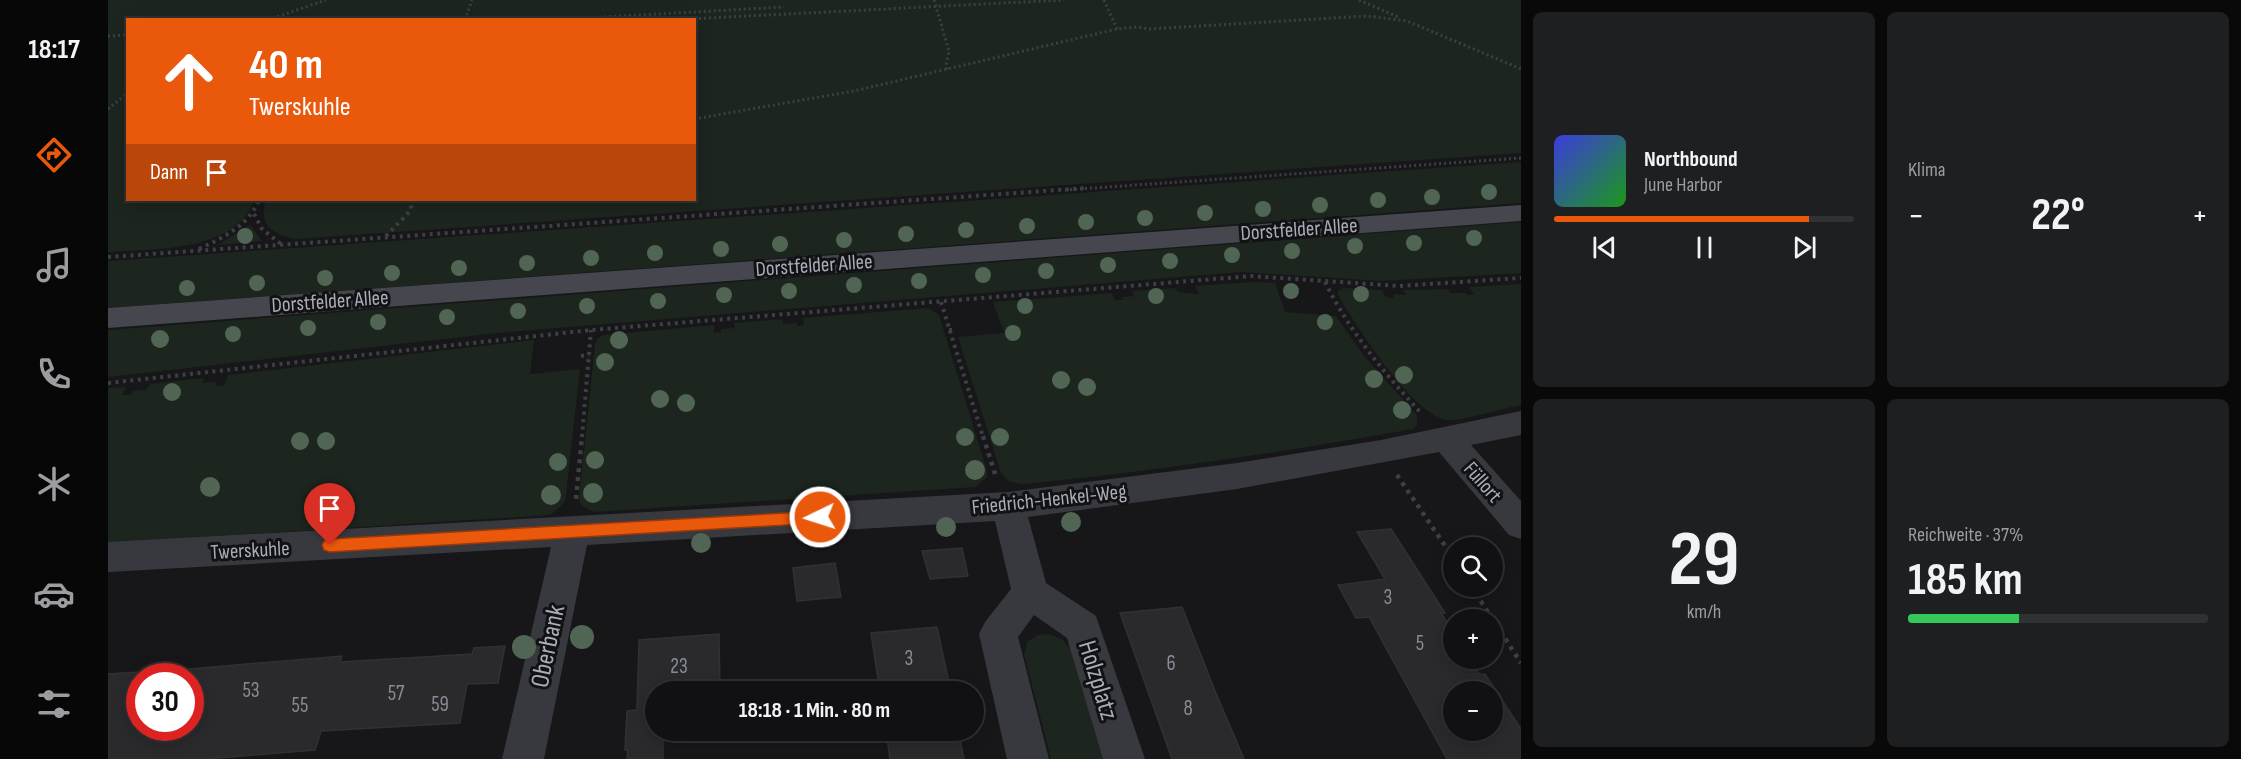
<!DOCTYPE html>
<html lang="de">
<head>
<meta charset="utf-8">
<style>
  :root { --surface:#111113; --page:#1e1f21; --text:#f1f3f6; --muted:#9c9da0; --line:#303133; --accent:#ea580c }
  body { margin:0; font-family:"Sofia Sans Condensed",sans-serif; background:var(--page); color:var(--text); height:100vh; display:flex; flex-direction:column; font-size:22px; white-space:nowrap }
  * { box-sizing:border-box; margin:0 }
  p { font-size:20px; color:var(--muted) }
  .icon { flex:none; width:33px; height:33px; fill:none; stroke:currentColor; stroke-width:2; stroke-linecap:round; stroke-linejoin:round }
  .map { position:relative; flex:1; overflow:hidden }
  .panel { display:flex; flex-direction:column; gap:12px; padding:12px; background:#09090a; width:720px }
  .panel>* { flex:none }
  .hud { position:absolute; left:18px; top:18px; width:570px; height:183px; border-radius:0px; box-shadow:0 3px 15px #0003,0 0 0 2px var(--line); background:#ea580c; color:#fff; overflow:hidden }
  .controls { position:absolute; left:1335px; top:537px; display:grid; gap:12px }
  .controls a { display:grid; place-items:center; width:60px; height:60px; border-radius:50%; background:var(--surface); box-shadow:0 3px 15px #0003,0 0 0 2px var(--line); font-size:30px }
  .speed { position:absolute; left:18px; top:663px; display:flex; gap:12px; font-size:30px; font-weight:700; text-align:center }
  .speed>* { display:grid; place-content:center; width:78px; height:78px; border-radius:50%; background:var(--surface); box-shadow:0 3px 15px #0003,0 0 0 2px var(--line); line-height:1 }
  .speed .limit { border:9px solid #d22; background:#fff; color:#111 }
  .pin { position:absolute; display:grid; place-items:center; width:51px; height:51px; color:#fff; margin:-62px -26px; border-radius:50% 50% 50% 0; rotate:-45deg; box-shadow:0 0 6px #0007 }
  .pin .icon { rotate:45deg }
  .me { position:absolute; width:66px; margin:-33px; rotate:266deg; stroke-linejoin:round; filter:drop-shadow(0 0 4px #0008) }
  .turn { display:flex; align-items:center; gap:21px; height:126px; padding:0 24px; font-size:27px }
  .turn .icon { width:78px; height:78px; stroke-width:2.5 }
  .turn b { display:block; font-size:42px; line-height:51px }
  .then { display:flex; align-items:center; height:57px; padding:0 24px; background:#0003; gap:12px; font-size:22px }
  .big { font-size:45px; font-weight:700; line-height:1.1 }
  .panel .widget { flex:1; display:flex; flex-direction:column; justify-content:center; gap:9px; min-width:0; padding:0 21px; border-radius:9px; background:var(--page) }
  .panel .dial { align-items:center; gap:0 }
  .dial b { font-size:78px; line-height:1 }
  .song { display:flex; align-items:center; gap:18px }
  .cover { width:72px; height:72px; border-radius:9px; background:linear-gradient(135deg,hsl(240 70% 55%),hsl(120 70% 35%)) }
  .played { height:6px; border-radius:3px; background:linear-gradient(90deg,var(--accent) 85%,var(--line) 85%) }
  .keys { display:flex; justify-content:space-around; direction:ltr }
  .heat { display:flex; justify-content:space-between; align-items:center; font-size:33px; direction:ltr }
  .charge { height:9px; border-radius:4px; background:linear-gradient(90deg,#34c759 37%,var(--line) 0) }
  .panel .tiles { flex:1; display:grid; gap:12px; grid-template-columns:repeat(2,1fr) }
  .trip { position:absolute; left:537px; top:681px; width:339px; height:60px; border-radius:30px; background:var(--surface); box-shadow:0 3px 15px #0003,0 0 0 2px var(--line); font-weight:700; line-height:60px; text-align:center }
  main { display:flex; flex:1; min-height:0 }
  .tab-bar { display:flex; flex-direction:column; width:108px; justify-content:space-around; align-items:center; background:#070708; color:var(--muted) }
  .tab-bar .icon { width:42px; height:42px }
  .tab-bar .active { color:var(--accent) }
  .tab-bar b { font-size:27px; color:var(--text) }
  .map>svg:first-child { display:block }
  .green { fill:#1d251f }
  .building { fill:#2a2a2d; stroke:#313135; stroke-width:1.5; fill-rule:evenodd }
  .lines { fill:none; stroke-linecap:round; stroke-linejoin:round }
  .path-far2 { stroke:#3e3f45; stroke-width:3; stroke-dasharray:2 3; stroke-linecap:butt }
  .path-far1 { stroke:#3e3f45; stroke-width:4; stroke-dasharray:3 4.5; stroke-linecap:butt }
  .path { stroke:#3e3f45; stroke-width:4.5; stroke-dasharray:4 5; stroke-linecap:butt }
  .street { fill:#38393e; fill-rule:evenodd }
  .secondary { fill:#46474e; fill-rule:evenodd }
  .tree { fill:#516554 }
  .route { fill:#ea580c; stroke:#983908; stroke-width:1.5 }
  .labels { text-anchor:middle; stroke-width:6; stroke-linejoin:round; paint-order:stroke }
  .street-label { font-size:21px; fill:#a9adb9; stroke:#121214 }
  .near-number-label { font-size:21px; fill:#888c95 }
  .near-street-label { font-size:26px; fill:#a9adb9; stroke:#121214 }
</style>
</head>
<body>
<main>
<nav class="tab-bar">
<b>18:17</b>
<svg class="icon active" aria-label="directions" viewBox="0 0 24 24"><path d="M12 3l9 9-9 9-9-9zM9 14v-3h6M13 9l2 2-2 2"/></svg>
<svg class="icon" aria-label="music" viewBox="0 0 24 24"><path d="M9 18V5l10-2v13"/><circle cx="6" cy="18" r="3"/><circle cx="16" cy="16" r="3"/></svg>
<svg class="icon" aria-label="phone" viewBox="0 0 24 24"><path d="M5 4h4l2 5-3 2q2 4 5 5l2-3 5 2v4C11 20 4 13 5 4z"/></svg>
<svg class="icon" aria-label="climate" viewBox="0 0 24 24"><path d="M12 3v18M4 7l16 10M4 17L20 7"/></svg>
<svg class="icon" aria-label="car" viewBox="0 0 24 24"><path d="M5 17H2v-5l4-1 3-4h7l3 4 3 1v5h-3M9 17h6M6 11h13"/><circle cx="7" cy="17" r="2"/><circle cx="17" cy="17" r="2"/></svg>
<svg class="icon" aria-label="filters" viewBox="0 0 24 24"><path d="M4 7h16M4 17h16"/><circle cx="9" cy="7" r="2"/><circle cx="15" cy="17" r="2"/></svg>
</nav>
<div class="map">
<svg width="1413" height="759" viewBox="0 0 1413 759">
  <rect width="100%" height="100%" fill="#171719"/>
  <g class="green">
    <path d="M0,0h1413v153l-1225,86c-24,-5 -38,-14 -30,-39h428v-180h-566v180h126c-17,52 -101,49 -146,52z"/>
    <polygon points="1413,162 1413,203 0,308 0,261"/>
    <polygon points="1413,222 1413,273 1273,281 1133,272 389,333 0,377 0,330"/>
    <polygon points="140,226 143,226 154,241 110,245"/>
    <path d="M1145,282l22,1 10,29 51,4 28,40 53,59v10l-4,4c-129,23 -258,42 -389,55 -11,-1 -16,-2 -23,-11l-43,-136 46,-4 -11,-31 119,-9 3,7h8l-1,-3 12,-1 -2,-5 44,-3 2,4 21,2 -4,-8z"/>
    <path d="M1413,284v121c-17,3 -58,16 -72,15 -34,-1 -94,-96 -111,-125v-4l6,-3 38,2 4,7 8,1 -1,-4 13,1 -3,-5 45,-1 3,4h15l2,2 6,-1 -5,-7z"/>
    <polygon points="820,308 831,315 879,471 879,477 868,487 486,512 473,505 471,498 487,345 489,339 495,335 606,325 606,333 613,332 613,329 627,328 626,323 675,319 675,324 689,323 689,326 696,325 695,318"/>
    <polygon points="426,340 422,374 472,369 457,502 442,515 0,543 0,388 18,387 14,395 23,395 25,391 38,390 42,384 96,378 94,383 109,382 108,386 116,385 120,375"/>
    <polygon points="941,634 955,640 964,651 996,759 943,759 916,654 919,642 930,635"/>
  </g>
  <g class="building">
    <path d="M1283,529l54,84h-4l13,20v25h15l10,16h6l36,55v30h-74l-78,-142 -13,1 -18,-33 47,-6 -28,-47zM1346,692h38v38h-38z"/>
    <polygon points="854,548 860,576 822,579 814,551"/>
    <polygon points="727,563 733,597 689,601 685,568"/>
    <polygon points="1074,607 1107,691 1136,759 1064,759 1012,613"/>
    <polygon points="829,627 843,692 772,692 763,633"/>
    <polygon points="611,634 612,692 548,692 548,730 555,730 555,759 519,759 520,750 517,750 519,711 529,710 531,640"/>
    <polygon points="397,646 390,683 359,684 352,723 213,731 207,750 98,759 0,759 0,674 32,672 32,728 82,728 82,669 234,656 232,662 364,654 366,648"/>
    <polygon points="778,730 850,730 856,759 782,759"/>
  </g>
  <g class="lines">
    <g class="path-far2">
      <polyline points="826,0 841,51 838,65 840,72"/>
      <polyline points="996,0 1009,29"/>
      <polyline points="1251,0 1290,17"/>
      <polyline points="160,20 218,0"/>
      <polyline points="290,20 313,20"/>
      <polyline points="357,20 364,0"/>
      <polyline points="441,20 676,7"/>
      <polyline points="561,20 956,0"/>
      <polyline points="0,36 20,35"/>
      <polyline points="0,109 20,93"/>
      <polyline points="586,119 746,91 1009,29 1030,27 1041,29 1259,16 1299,21 1413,69"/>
      <polyline points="957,190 1413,158"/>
    </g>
    <g class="path-far1">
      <polyline points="146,214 154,229 173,244"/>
      <polyline points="278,236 303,210 303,200"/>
      <path d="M91,249c25,-12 48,-22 60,-49"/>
      <polyline points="0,257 979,188"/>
      <path d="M1217,282c25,50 59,91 97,132"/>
      <polyline points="833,302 875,437"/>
      <polyline points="841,330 848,330"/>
      <polyline points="473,356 481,355"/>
      <polyline points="0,383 483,330 1143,276 1292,286 1413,278"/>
      <polyline points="474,437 483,330"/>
    </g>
    <g class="path">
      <polyline points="875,436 888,477"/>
      <polyline points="1289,475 1346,559"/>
      <polyline points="468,499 474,436"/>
      <polyline points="1363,586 1413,663"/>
    </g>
    <polygon class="street" points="1413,411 1413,435 1363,445 1413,501 1413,539 1401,535 1331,452 1129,489 920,517 938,583 988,616 1037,759 995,759 959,638 926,615 910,637 941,759 899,759 871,634 877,622 903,589 887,521 479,545 436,759 394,759 443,547 0,572 0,542 900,492 1129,463 1273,440"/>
    <polygon class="secondary" points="1413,205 1413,221 0,328 0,308"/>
  </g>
  <g class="tree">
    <circle cx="1381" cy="192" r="8"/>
    <circle cx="1324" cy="197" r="8"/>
    <circle cx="1270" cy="200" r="8"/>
    <circle cx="1212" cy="205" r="8"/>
    <circle cx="1155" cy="209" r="8"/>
    <circle cx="1097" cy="213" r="8"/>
    <circle cx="1037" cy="218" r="8"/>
    <circle cx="978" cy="222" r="8"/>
    <circle cx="919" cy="226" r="8"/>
    <circle cx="858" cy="230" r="8"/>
    <circle cx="798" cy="234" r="8"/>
    <circle cx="137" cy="236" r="8"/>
    <circle cx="1366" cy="238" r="8"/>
    <circle cx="736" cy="240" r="8"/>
    <circle cx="1306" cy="243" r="8"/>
    <circle cx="672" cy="244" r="8"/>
    <circle cx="1247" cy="246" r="8"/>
    <circle cx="613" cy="249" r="8"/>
    <circle cx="1184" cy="251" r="8"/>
    <circle cx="547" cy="253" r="8"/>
    <circle cx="1124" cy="255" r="8"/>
    <circle cx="483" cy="258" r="8"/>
    <circle cx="1062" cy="261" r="8"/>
    <circle cx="419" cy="263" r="8"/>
    <circle cx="1000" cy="265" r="8"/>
    <circle cx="351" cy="268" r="8"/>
    <circle cx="938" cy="271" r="8"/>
    <circle cx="284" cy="273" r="8"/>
    <circle cx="875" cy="275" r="8"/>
    <circle cx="217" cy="278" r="8"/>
    <circle cx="811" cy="281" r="8"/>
    <circle cx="149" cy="283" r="8"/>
    <circle cx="746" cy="285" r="8"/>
    <circle cx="79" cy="288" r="8"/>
    <circle cx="681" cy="291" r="8"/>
    <circle cx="1183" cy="291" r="8"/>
    <circle cx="1253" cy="294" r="8"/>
    <circle cx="616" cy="295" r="8"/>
    <circle cx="1048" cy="296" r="8"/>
    <circle cx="550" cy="301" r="8"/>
    <circle cx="479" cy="306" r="8"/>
    <circle cx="917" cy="306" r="8"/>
    <circle cx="410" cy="311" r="8"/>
    <circle cx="339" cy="317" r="8"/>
    <circle cx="270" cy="322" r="8"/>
    <circle cx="1217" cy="322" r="8"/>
    <circle cx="200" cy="328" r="8"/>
    <circle cx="905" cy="333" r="8"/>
    <circle cx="125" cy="334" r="8"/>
    <circle cx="52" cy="339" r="9"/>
    <circle cx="511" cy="340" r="9"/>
    <circle cx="497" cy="362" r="9"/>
    <circle cx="1296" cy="375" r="9"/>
    <circle cx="1266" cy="379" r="9"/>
    <circle cx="953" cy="380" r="9"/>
    <circle cx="979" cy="387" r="9"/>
    <circle cx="64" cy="392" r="9"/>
    <circle cx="552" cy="399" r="9"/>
    <circle cx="578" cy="403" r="9"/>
    <circle cx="1294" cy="410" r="9"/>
    <circle cx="857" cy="437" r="9"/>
    <circle cx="892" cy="437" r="9"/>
    <circle cx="192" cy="441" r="9"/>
    <circle cx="218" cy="441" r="9"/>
    <circle cx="487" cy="460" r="9"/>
    <circle cx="450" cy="462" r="9"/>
    <circle cx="867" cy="470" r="10"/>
    <circle cx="102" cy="487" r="10"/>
    <circle cx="485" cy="493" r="10"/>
    <circle cx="443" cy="495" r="10"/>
    <circle cx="963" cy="522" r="10"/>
    <circle cx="838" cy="527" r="10"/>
    <circle cx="593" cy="543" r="10"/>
    <circle cx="474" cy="637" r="12"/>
    <circle cx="416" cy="647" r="12"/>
  </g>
  <polygon class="route" points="712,511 718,513 720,517 718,522 712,523 222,552 216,550 214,545 216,541 222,539"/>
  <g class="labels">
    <g class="street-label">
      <text transform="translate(1191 229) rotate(-4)" y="7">Dorstfelder Allee</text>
      <text transform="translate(706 265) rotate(-4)" y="7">Dorstfelder Allee</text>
      <text transform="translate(222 301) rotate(-4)" y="7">Dorstfelder Allee</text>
      <text transform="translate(1375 482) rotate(49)" y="7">Füllort</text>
      <text transform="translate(941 499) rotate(-6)" y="7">Friedrich-Henkel-Weg</text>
      <text transform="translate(142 550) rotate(-3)" y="7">Twerskuhle</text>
    </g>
    <g class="near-number-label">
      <text x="1280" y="604">3</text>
      <text x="1312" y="650">5</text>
      <text x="801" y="665">3</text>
      <text x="1063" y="670">6</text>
      <text x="571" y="673">23</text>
      <text x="143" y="697">53</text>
      <text x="288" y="700">57</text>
      <text x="332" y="711">59</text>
      <text x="192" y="712">55</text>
      <text x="1080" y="715">8</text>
    </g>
    <g class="near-street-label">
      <text transform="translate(439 646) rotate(-78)" y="9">Oberbank</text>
      <text transform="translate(991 680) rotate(73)" y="9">Holzplatz</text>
    </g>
  </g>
</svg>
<div class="controls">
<a><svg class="icon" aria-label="search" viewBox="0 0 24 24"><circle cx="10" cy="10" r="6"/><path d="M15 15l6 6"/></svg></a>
<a>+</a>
<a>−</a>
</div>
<div class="speed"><div class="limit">30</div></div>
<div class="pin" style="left:222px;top:545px;background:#d93025"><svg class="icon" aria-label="arrive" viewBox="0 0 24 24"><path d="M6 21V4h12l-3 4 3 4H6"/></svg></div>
<svg class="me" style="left:712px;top:517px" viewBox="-20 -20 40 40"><circle r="17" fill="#ea580c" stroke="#fff" stroke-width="3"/><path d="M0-11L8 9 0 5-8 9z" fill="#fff"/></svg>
<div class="trip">18:18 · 1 Min. · 80 m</div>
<div class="hud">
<div class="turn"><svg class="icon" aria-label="ahead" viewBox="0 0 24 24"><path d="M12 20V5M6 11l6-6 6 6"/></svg><div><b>40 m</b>Twerskuhle</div></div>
<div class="then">Dann<svg class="icon" aria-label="arrive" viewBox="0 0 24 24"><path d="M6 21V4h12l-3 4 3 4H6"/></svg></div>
</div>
</div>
<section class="panel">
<div class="tiles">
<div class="widget">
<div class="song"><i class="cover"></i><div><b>Northbound</b><p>June Harbor</p></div></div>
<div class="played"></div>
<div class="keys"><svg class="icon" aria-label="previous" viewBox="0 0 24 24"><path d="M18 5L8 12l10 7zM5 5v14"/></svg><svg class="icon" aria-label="pause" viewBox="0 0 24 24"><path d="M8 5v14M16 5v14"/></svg><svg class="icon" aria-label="next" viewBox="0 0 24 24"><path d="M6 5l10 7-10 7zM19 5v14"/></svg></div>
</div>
<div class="widget"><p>Klima</p>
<div class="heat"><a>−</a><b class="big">22°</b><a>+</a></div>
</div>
<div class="widget dial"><b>29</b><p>km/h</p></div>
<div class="widget"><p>Reichweite · 37%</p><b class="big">185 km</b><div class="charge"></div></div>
</div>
</section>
</main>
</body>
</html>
